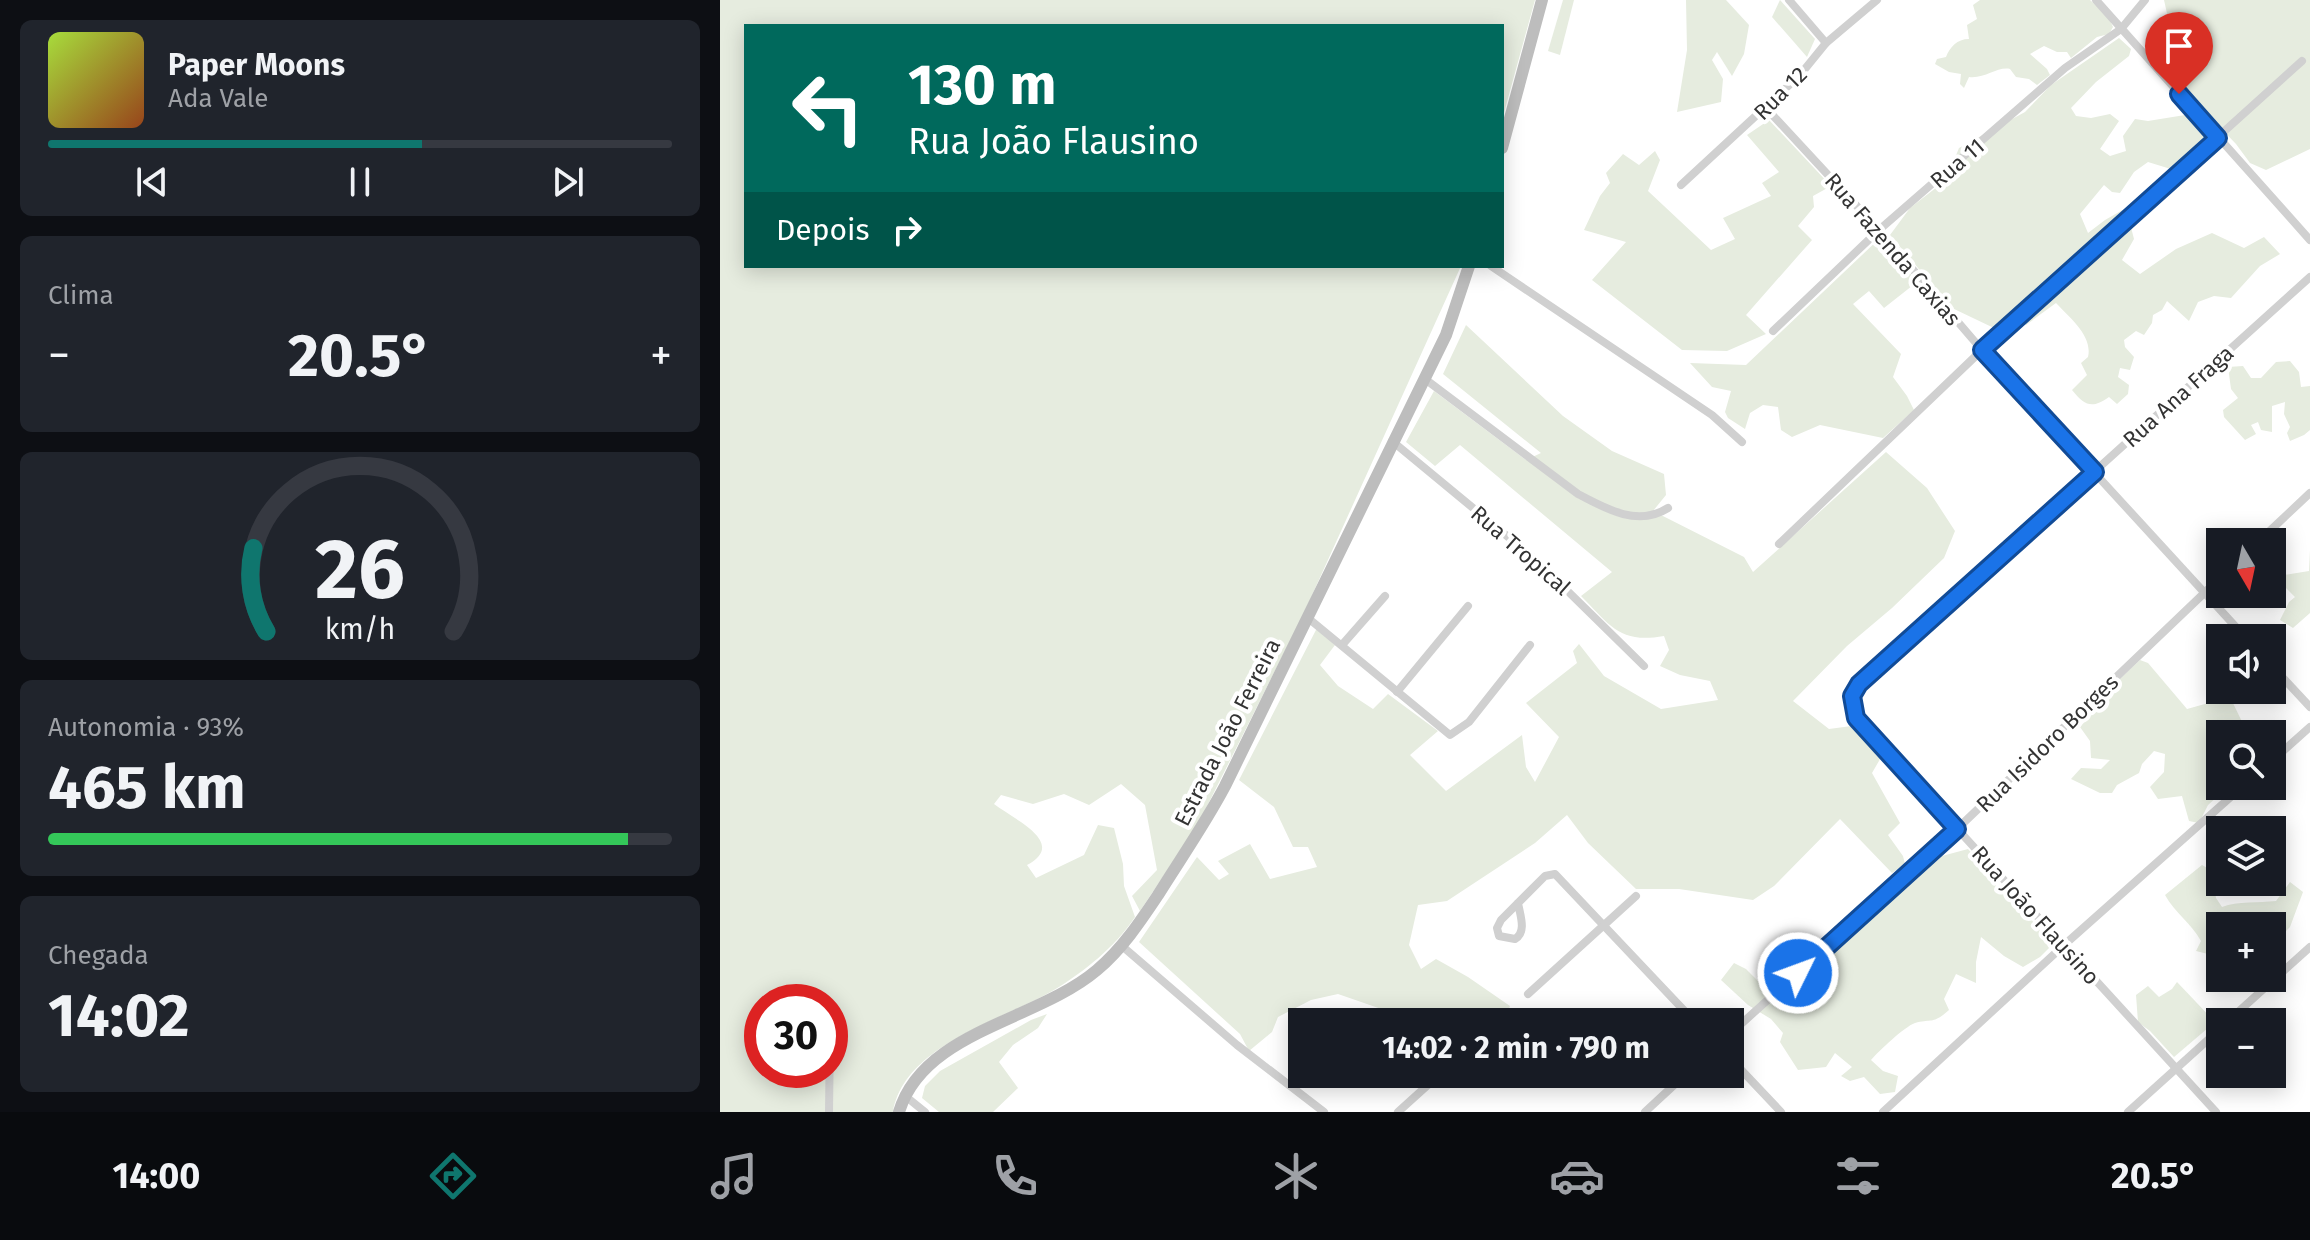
<!DOCTYPE html>
<html lang="pt">
<head>
<meta charset="utf-8">
<style>
  :root { --surface:#171b24; --page:#20242c; --text:#f1f3f6; --muted:#9ea1a6; --line:#363941; --accent:#0f766e }
  body { margin:0; font-family:"Fira Sans",sans-serif; background:var(--page); color:var(--text); height:100vh; display:flex; flex-direction:column; font-size:30px; white-space:nowrap }
  * { box-sizing:border-box; margin:0 }
  p { font-size:26px; color:var(--muted) }
  .icon { flex:none; width:44px; height:44px; fill:none; stroke:currentColor; stroke-width:2; stroke-linecap:round; stroke-linejoin:round }
  .map { position:relative; flex:1; overflow:hidden }
  .sheet { display:flex; flex-direction:column; gap:20px; padding:20px; background:#0d0f14; width:720px }
  .sheet>* { flex:none }
  .banner { position:absolute; left:24px; top:24px; width:760px; height:244px; border-radius:0px; box-shadow:0 4px 20px #0003; background:#00695c; color:#fff; overflow:hidden }
  .needle { width:52px; rotate:171deg }
  .fabs { position:absolute; left:1486px; top:528px; display:grid; gap:16px }
  .fabs a { display:grid; place-items:center; width:80px; height:80px; border-radius:0px; background:var(--surface); box-shadow:0 4px 20px #0003; font-size:40px }
  .speed { position:absolute; left:24px; top:984px; display:flex; gap:16px; font-size:40px; font-weight:700; text-align:center }
  .speed>* { display:grid; place-content:center; width:104px; height:104px; border-radius:50%; background:var(--surface); box-shadow:0 4px 20px #0003; line-height:1 }
  .speed .limit { border:12px solid #d22; background:#fff; color:#111 }
  .pin { position:absolute; display:grid; place-items:center; width:68px; height:68px; color:#fff; margin:-82px -34px; border-radius:50% 50% 50% 0; rotate:-45deg; box-shadow:0 0 8px #0007 }
  .pin .icon { rotate:45deg }
  .me { position:absolute; width:88px; margin:-44px; rotate:48deg; stroke-linejoin:round; filter:drop-shadow(0 0 6px #0008) }
  .turn { display:flex; align-items:center; gap:28px; height:168px; padding:0 32px; font-size:36px }
  .turn .icon { width:104px; height:104px; stroke-width:2.5 }
  .turn b { display:block; font-size:56px; line-height:68px }
  .then { display:flex; align-items:center; height:76px; padding:0 32px; background:#0003; gap:16px; font-size:30px }
  .big { font-size:60px; font-weight:700; line-height:1.1 }
  .sheet .tile { flex:1; display:flex; flex-direction:column; justify-content:center; gap:12px; min-width:0; padding:0 28px; border-radius:12px; background:var(--page) }
  .sheet .dial { align-items:center; gap:0 }
  .dial svg { height:208px; overflow:visible; fill:none; stroke:var(--line); stroke-width:7; stroke-linecap:round; text-anchor:middle }
  .dial text { fill:var(--text); stroke:none }
  .song { display:flex; align-items:center; gap:24px }
  .cover { width:96px; height:96px; border-radius:12px; background:linear-gradient(135deg,hsl(80 70% 55%),hsl(20 70% 35%)) }
  .played { height:8px; border-radius:4px; background:linear-gradient(90deg,var(--accent) 60%,var(--line) 60%) }
  .keys { display:flex; justify-content:space-around; direction:ltr }
  .heat { display:flex; justify-content:space-between; align-items:center; font-size:44px; direction:ltr }
  .charge { height:12px; border-radius:6px; background:linear-gradient(90deg,#34c759 93%,var(--line) 0) }
  .trip { position:absolute; left:568px; top:1008px; width:456px; height:80px; border-radius:0px; background:var(--surface); box-shadow:0 4px 20px #0003; font-weight:700; line-height:80px; text-align:center }
  .menu { display:flex; height:128px; justify-content:space-around; align-items:center; background:#090b0e; color:var(--muted) }
  .menu .icon { width:56px; height:56px }
  .menu .selected { color:var(--accent) }
  .menu b { font-size:36px; color:var(--text) }
  main { display:flex; flex:1; min-height:0 }
  .map>svg:first-child { display:block }
  .green { fill:#e6ecdf; fill-rule:evenodd }
  .lines { fill:none; stroke-linecap:round; stroke-linejoin:round }
  .street { stroke:#d0d0d0; stroke-width:8 }
  .secondary { stroke:#bdbdbd; stroke-width:12 }
  .route-casing { stroke:#114b97; stroke-width:20 }
  .route { stroke:#1a73e8; stroke-width:14 }
  .labels { text-anchor:middle; stroke-width:8; stroke-linejoin:round; paint-order:stroke }
  .street-label { font-size:22px; fill:#333; stroke:#fff }
</style>
</head>
<body>
<main>
<section class="sheet">
<div class="tile">
<div class="song"><i class="cover"></i><div><b>Paper Moons</b><p>Ada Vale</p></div></div>
<div class="played"></div>
<div class="keys"><svg class="icon" aria-label="previous" viewBox="0 0 24 24"><path d="M18 5L8 12l10 7zM5 5v14"/></svg><svg class="icon" aria-label="pause" viewBox="0 0 24 24"><path d="M8 5v14M16 5v14"/></svg><svg class="icon" aria-label="next" viewBox="0 0 24 24"><path d="M6 5l10 7-10 7zM19 5v14"/></svg></div>
</div>
<div class="tile"><p>Clima</p>
<div class="heat"><a>−</a><b class="big">20.5°</b><a>+</a></div>
</div>
<div class="tile dial"><svg viewBox="0 0 100 80">
<path d="M14 69A42 42 0 1 1 86 69"/>
<path d="M14 69A42 42 0 0 1 9 37" stroke="#0f766e"/>
<text x="50" y="56" font-size="32" font-weight="700">26</text>
<text x="50" y="72" font-size="11">km/h</text>
</svg></div>
<div class="tile"><p>Autonomia · 93%</p><b class="big">465 km</b><div class="charge"></div></div>
<div class="tile"><p>Chegada</p><b class="big">14:02</b></div>
</section>
<div class="map">
<svg width="1590" height="1112" viewBox="0 0 1590 1112">
  <rect width="100%" height="100%" fill="#fff"/>
  <g class="green">
    <path d="M0,0h815l-33,120v-94h-756v240h715l-158,349 -105,209 -58,87 -8,-15 25,-26 -12,-65 -24,-21 -32,21 -25,-11 -31,10 -32,-9 -7,9c21,16 74,39 33,61l9,13 48,-23 14,-30 16,3 9,36 1,22 11,31c-20,30 -50,54 -81,73 -51,30 -150,55 -161,122h-173zM42,1002h68v68h-68z"/>
    <polygon points="843,0 854,0 840,55 828,51"/>
    <polygon points="966,0 1006,0 1029,25 1024,54 1012,76 997,52 992,60 1003,79 1001,102 957,112 967,50"/>
    <polygon points="1060,0 1095,39 1087,57 1052,17"/>
    <path d="M1260,0h110l18,16 5,11 -4,7 -12,3 -26,21 -4,-6h-10l-13,-6 -14,8 17,15 3,6 -13,10 -8,-6 -13,-2 -6,-8c-12,-3 -25,10 -41,8l-5,11 -4,-4 1,-10 -12,-2 -14,-8 2,-5 9,-2c4,-10 11,-18 23,-18l-2,-14 10,-6 -4,-14z"/>
    <polygon points="1444,0 1590,0 1590,149 1546,170 1530,163 1516,144 1464,90"/>
    <path d="M1399,38l12,11 -2,7 -33,26 -25,26 5,8 15,2 19,-4 9,7 -19,28 10,7 16,-5 -3,-15 12,-17 13,2 37,-6 22,23 -13,15 -20,17 -26,-8 -14,10 -14,21 -8,-1 -8,-7 -24,29 8,19 17,-13 21,-12 8,31 -12,21 18,14 36,-25 36,-16 32,15 20,-11 16,17 -20,12 -29,32 -17,-2 -16,6 -9,19 -22,-20 -5,9 -9,5 -1,8 -8,12 -8,-4 -12,9 1,7 9,10 -4,13 -10,-2 -2,9 11,8 -1,9 -11,10 -8,-7c-17,12 -24,9 -37,-7l15,-15 -6,-12 7,-6c5,-21 -18,-39 -32,-54l-30,22 -15,-8 -15,12 -44,-21 -62,-73 20,-27 36,-28 13,-32 66,-36 26,-27z"/>
    <polygon points="1049,120 1111,186 1093,196 1094,207 1078,226 1092,240 1026,315 1046,334 1007,351 962,350 872,280 906,242 864,230 880,196 890,183 886,173 903,154 919,165 935,151 940,160 928,191 991,250 1015,239 1003,218 1051,196 1042,183 1059,172 1027,135"/>
    <polygon points="1161,237 1197,282 1164,308 1149,291 1133,304 1181,354 1173,377 1187,396 1194,410 1163,438 1100,425 1072,437 1061,430 1058,407 1043,405 1030,413 1025,429 1008,418 1005,412 1011,391 992,387 970,363 1026,365"/>
    <path d="M746,325l97,91 49,35 52,23 2,21 -13,16 91,46 9,15 133,-120 41,36 28,43 -11,27 -52,50 -45,38 -54,55 36,28 30,-4 24,29 -11,19 28,50 -12,12 15,21 2,8 -13,9 -52,-54 -66,67 -21,14 -74,-11h-43l-48,-46 -21,-28 -32,28 -88,58 -29,4 -9,40 12,24 15,-10 32,18 42,29 -6,16h-85l-81,-28 -27,6 -33,17 -6,15 -23,19 -9,-17 -101,-92 58,-85 22,23 10,-6 -11,-13 32,-17 20,35 47,-12 -9,-20h-15l-19,-40 -35,-27 78,-152 18,17 -15,20 18,21 35,23 15,-15 50,37 -28,24 36,36 76,-56 4,32 9,15 24,-45 -33,-34 51,-40 -4,-12 6,-7 25,32 57,33 57,-9 -8,-19 -30,-6 -20,-9 9,-16 -5,-14c-45,8 -54,-11 -83,-40l31,-24 -152,-127 -25,21 -29,-24 28,-51 92,69 15,-7 -98,-79z"/>
    <polygon points="1570,361 1579,372 1581,387 1590,386 1590,430 1584,435 1570,441 1567,433 1570,427 1564,414 1565,402 1552,406 1552,432 1541,430 1538,422 1531,425 1536,434 1525,440 1504,417 1503,410 1518,398 1511,389 1508,367 1523,366 1531,378 1541,378 1556,362"/>
    <polygon points="1590,550 1590,613 1573,628 1560,620 1569,602 1575,597 1564,586 1564,575 1589,571"/>
    <polygon points="1420,660 1428,663 1467,709 1510,697 1527,732 1543,729 1551,734 1500,734 1500,786 1509,786 1488,805 1479,823 1469,821 1462,796 1438,799 1430,787 1444,772 1445,754 1434,751 1422,764 1419,773 1397,785 1392,793 1380,793 1351,779 1361,768 1381,769 1390,760 1371,758 1370,741 1360,727 1381,704 1389,689"/>
    <path d="M1248,849l85,95 -13,13 -17,10 -19,-11 -23,-19 -5,25v21l-20,-9 -12,25 5,11c-17,15 -16,8 -34,13 -11,4 -36,28 -44,37l12,11 15,5 -3,16 -15,2 -16,-17 -14,4 -9,-5 11,-9 -17,-14 -9,14 -28,3 -18,-28 3,-9 -12,-14 -23,-14 -27,-25 13,-17 12,6 13,13 33,4 150,-130z"/>
    <path d="M1482,865l9,5 5,28 6,9c16,-6 36,-4 54,-6l14,-19 13,10 -13,35 -8,8 -4,10 2,7 6,4 -8,17 -13,12 -7,-2 -2,-5h16v-52h-52v20l-12,8 -12,-3 5,-10c-10,-18 -26,-28 -36,-46z"/>
    <polygon points="1457,982 1495,1022 1454,1057 1430,1031 1418,1022 1416,995 1428,986 1439,997 1452,989"/>
    <polygon points="327,1014 318,1028 293,1045 279,1062 298,1088 273,1112 219,1112 202,1098 205,1086 220,1071 311,1020"/>
  </g>
  <g class="lines">
    <g class="street">
      <polyline points="1069,0 1106,43"/>
      <polyline points="1376,0 1590,240"/>
      <polyline points="1046,108 1159,230 1262,350 1526,638"/>
      <polyline points="961,185 1080,75 1106,43 1157,0"/>
      <polyline points="771,266 992,415 1022,442"/>
      <polyline points="1053,331 1159,230 1345,68 1401,29 1425,0"/>
      <path d="M705,379l153,115c28,15 60,33 90,14"/>
      <polyline points="672,441 816,560 924,666"/>
      <polyline points="1538,542 1590,493"/>
      <polyline points="1059,544 1262,350 1582,61"/>
      <polyline points="588,618 730,735 749,722 810,645"/>
      <polyline points="622,645 665,596"/>
      <polyline points="1552,666 1590,707"/>
      <polyline points="677,692 748,606"/>
      <polyline points="1552,761 1590,727"/>
      <path d="M798,903c2,12 9,29 -3,36l-16,-3 -2,-8 4,-8 44,-44 10,-2 140,148"/>
      <polyline points="402,946 517,1045 604,1112"/>
      <polyline points="808,994 916,896"/>
      <polyline points="1507,1022 1590,947"/>
      <polyline points="1010,1034 1237,829 1500,578"/>
      <polyline points="1010,1058 1061,1112"/>
      <polyline points="184,1095 205,1112"/>
      <polyline points="109,1112 110,1035"/>
      <polyline points="678,1112 720,1074"/>
      <polyline points="925,1112 966,1074"/>
      <polyline points="1163,1112 1343,946 1523,786"/>
      <polyline points="1408,1112 1500,1029"/>
      <polyline points="1496,1112 1136,718 1132,696 1139,684 1590,277"/>
    </g>
    <g class="secondary">
      <polyline points="782,148 822,0"/>
      <path d="M179,1112c24,-81 138,-91 198,-142 25,-21 43,-48 61,-75 23,-37 47,-71 67,-109l221,-451 23,-69"/>
    </g>
  </g>
  <g class="lines">
    <g class="route-casing">
      <polyline id="route" points="1078,973 1237,829 1136,718 1132,696 1139,684 1375,472 1262,350 1498,138 1459,94"/>
    </g>
    <use href="#route" class="route"/>
  </g>
  <g class="labels">
    <g class="street-label">
      <text transform="translate(1060 93) rotate(-45)" y="8">Rua 12</text>
      <text transform="translate(1237 163) rotate(-41)" y="8">Rua 11</text>
      <text transform="translate(1173 249) rotate(49)" y="8">Rua Fazenda Caxias</text>
      <text transform="translate(1458 396) rotate(-42)" y="8">Rua Ana Fraga</text>
      <text transform="translate(801 550) rotate(41)" y="8">Rua Tropical</text>
      <text transform="translate(507 732) rotate(-63)" y="8">Estrada João Ferreira</text>
      <text transform="translate(1327 743) rotate(-44)" y="8">Rua Isidoro Borges</text>
      <text transform="translate(1316 915) rotate(48)" y="8">Rua João Flausino</text>
    </g>
  </g>
</svg>
<div class="fabs">
<a><svg class="needle" viewBox="-14 -14 28 28"><path d="M0-13l5 13h-10z" fill="#e53935"/><path d="M0 13l5-13h-10z" fill="#9ea1a6"/></svg></a>
<a><svg class="icon" aria-label="sound" viewBox="0 0 24 24"><path d="M4 9h4l5-4v14l-5-4H4zM17 9q2 3 0 6"/></svg></a>
<a><svg class="icon" aria-label="search" viewBox="0 0 24 24"><circle cx="10" cy="10" r="6"/><path d="M15 15l6 6"/></svg></a>
<a><svg class="icon" aria-label="layers" viewBox="0 0 24 24"><path d="M12 4l9 5-9 5-9-5zM3 14l9 5 9-5"/></svg></a>
<a>+</a>
<a>−</a>
</div>
<div class="speed"><div class="limit">30</div></div>
<div class="pin" style="left:1459px;top:94px;background:#d93025"><svg class="icon" aria-label="arrive" viewBox="0 0 24 24"><path d="M6 21V4h12l-3 4 3 4H6"/></svg></div>
<svg class="me" style="left:1078px;top:973px" viewBox="-20 -20 40 40"><circle r="17" fill="#1a73e8" stroke="#fff" stroke-width="3"/><path d="M0-11L8 9 0 5-8 9z" fill="#fff"/></svg>
<div class="trip">14:02 · 2 min · 790 m</div>
<div class="banner">
<div class="turn"><svg class="icon" aria-label="left" viewBox="0 0 24 24"><path d="M17 20v-9H6M10 6l-5 5 5 5"/></svg><div><b>130 m</b>Rua João Flausino</div></div>
<div class="then">Depois<svg class="icon" aria-label="right" viewBox="0 0 24 24"><path d="M7 20v-9h11M14 6l5 5-5 5"/></svg></div>
</div>
</div>
</main>
<nav class="menu">
<b>14:00</b>
<svg class="icon selected" aria-label="directions" viewBox="0 0 24 24"><path d="M12 3l9 9-9 9-9-9zM9 14v-3h6M13 9l2 2-2 2"/></svg>
<svg class="icon" aria-label="music" viewBox="0 0 24 24"><path d="M9 18V5l10-2v13"/><circle cx="6" cy="18" r="3"/><circle cx="16" cy="16" r="3"/></svg>
<svg class="icon" aria-label="phone" viewBox="0 0 24 24"><path d="M5 4h4l2 5-3 2q2 4 5 5l2-3 5 2v4C11 20 4 13 5 4z"/></svg>
<svg class="icon" aria-label="climate" viewBox="0 0 24 24"><path d="M12 3v18M4 7l16 10M4 17L20 7"/></svg>
<svg class="icon" aria-label="car" viewBox="0 0 24 24"><path d="M5 17H2v-5l4-1 3-4h7l3 4 3 1v5h-3M9 17h6M6 11h13"/><circle cx="7" cy="17" r="2"/><circle cx="17" cy="17" r="2"/></svg>
<svg class="icon" aria-label="filters" viewBox="0 0 24 24"><path d="M4 7h16M4 17h16"/><circle cx="9" cy="7" r="2"/><circle cx="15" cy="17" r="2"/></svg>
<b>20.5°</b>
</nav>
</body>
</html>
